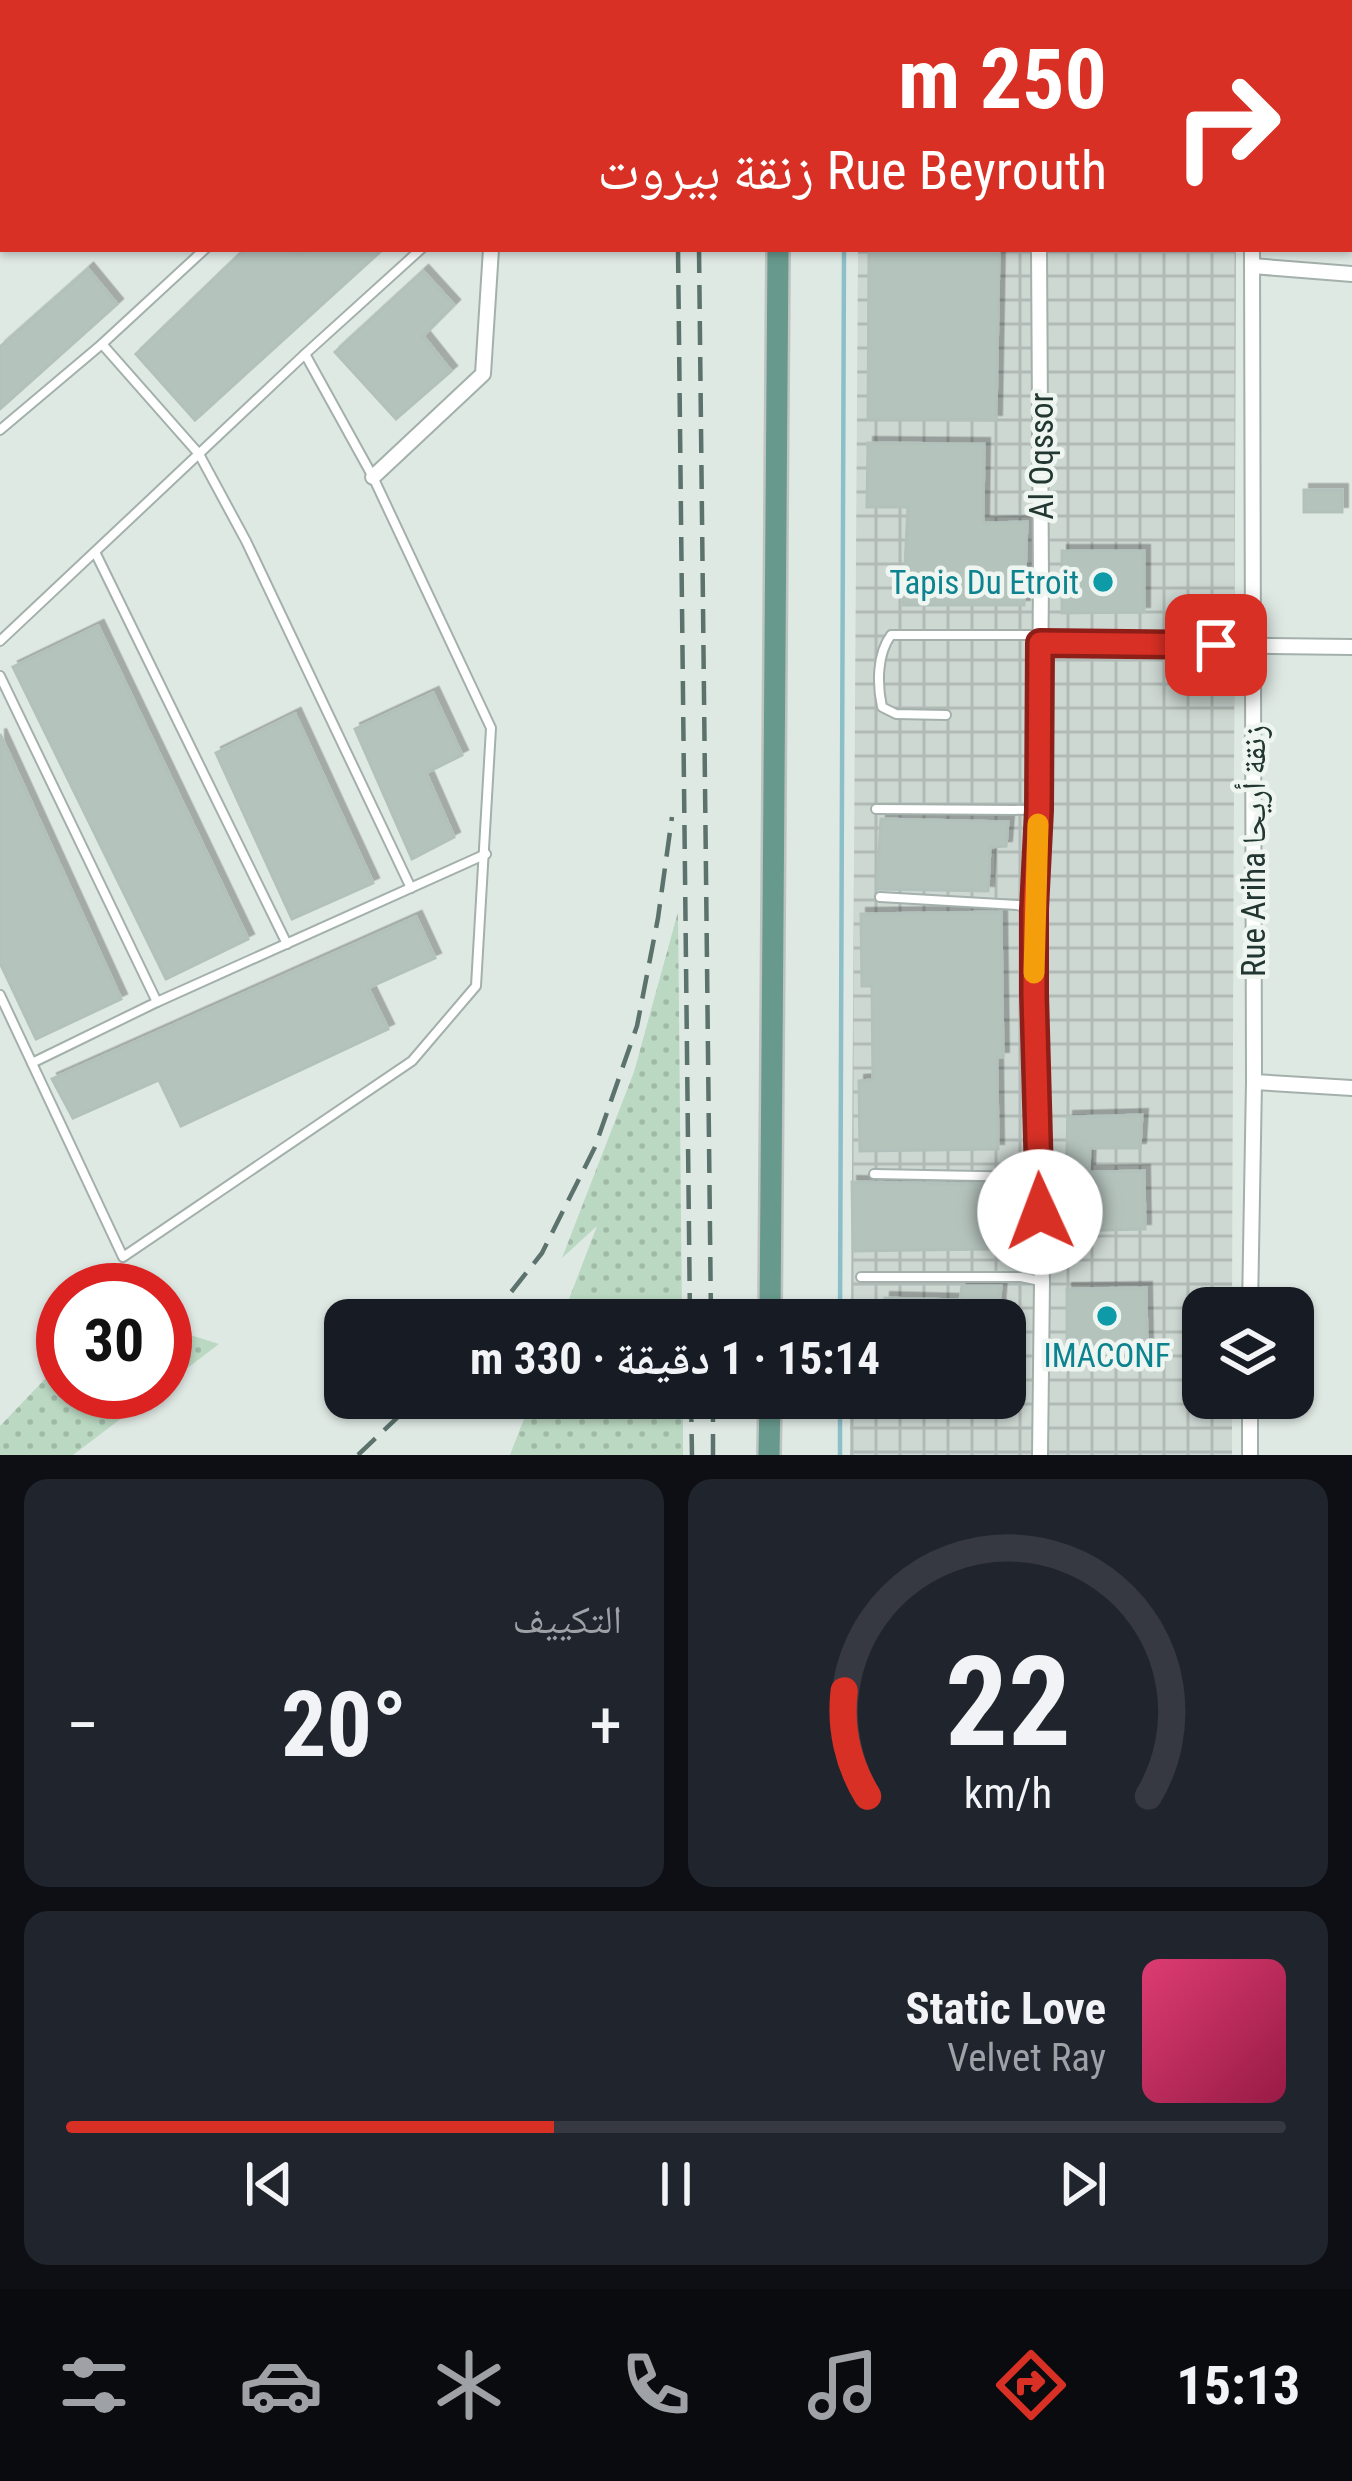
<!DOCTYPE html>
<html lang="ar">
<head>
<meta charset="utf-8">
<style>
  :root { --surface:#171b24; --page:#20242c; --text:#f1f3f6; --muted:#9ea1a6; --line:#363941; --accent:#d93025 }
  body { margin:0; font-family:"Roboto Condensed","Noto Naskh Arabic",sans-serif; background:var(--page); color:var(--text); direction:rtl; height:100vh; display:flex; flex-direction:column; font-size:45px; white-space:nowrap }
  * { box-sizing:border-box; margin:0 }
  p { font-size:39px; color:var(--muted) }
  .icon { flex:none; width:66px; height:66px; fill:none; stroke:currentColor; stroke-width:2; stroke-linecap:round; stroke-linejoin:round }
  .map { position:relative; height:1455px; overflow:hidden; direction:ltr }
  .panel { display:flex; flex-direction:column; gap:24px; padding:24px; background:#0d0f14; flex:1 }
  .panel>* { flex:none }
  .guide { position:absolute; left:0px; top:0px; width:1353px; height:252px; box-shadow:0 3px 9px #0004; direction:rtl; background:#d93025; color:#fff; overflow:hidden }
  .controls { position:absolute; left:1182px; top:1287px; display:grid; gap:24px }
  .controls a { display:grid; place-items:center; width:132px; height:132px; border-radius:24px; background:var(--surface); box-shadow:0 3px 9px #0004; font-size:60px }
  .speed { position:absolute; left:36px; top:1263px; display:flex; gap:24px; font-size:60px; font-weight:700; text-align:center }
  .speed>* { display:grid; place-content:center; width:156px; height:156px; border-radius:50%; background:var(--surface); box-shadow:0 3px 9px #0004; line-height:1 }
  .speed .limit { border:18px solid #d22; background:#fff; color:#111 }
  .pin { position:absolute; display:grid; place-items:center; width:102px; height:102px; color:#fff; margin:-51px; border-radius:24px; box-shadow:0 6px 18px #0006 }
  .me { position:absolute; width:132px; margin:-66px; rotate:358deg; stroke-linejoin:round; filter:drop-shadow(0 0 9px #0008) }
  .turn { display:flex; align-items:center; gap:42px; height:252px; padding:0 48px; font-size:54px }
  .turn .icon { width:156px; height:156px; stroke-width:2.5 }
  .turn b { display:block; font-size:84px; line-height:102px }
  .big { font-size:90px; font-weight:700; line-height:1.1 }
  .panel .widget { flex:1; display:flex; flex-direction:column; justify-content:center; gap:18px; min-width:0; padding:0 42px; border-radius:24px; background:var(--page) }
  .panel .dial { align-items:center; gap:0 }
  .dial svg { height:312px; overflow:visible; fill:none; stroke:var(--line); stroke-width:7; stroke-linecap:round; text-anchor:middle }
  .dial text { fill:var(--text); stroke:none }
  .song { display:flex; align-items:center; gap:36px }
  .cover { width:144px; height:144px; border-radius:18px; background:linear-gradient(135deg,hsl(340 70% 55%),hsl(340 70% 35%)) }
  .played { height:12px; border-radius:6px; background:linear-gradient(90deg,var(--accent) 40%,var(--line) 40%) }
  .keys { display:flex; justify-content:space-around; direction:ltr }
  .heat { display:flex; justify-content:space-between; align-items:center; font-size:66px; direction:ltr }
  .panel .tiles { flex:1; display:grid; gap:24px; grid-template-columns:1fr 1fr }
  .widget:last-child { grid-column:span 2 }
  .trip { position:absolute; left:324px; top:1299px; width:702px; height:120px; border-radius:24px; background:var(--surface); box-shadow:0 3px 9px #0004; font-weight:700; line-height:120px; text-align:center; direction:rtl }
  .dock { display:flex; height:192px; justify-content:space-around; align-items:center; background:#090b0e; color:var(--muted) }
  .dock .icon { width:84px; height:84px }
  .dock .active { color:var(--accent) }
  .dock b { font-size:54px; color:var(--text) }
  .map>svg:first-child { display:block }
  .industrial { fill:url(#industrial-grid) }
  .grass { fill:url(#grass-dots) }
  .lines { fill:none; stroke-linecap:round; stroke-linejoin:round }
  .stream { stroke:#8dbfc8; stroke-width:4.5 }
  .building { fill:#b5c3bd; stroke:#b2c1bb; stroke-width:3; filter:url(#shadow) }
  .lane-casing { stroke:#a3b0ab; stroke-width:12 }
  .street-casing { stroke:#a3b0ab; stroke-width:18 }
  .secondary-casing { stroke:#a0b3ac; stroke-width:26 }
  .primary-casing { stroke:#bdc3c1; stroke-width:26 }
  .lane { stroke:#fff; stroke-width:8 }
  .street { stroke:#fff; stroke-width:14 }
  .secondary { stroke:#fff; stroke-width:21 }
  .primary { stroke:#68998d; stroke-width:21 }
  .rail { stroke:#5c726d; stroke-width:4.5; stroke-dasharray:24 12; stroke-linecap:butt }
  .route-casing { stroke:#8d1f18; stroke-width:30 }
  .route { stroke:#d93025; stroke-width:21 }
  .slow { stroke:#f59e0b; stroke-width:21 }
  .culture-dot { fill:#0f9aa8; stroke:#eff6f2; stroke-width:4.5 }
  .labels { text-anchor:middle; stroke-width:9; stroke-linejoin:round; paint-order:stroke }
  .street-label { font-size:33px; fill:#223731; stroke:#eff6f2 }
  .culture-label { font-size:33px; fill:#0d838f; stroke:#eff6f2; text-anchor:end }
</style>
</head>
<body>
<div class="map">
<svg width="1352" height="1455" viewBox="0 0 1352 1455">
  <defs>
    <pattern id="industrial-grid" width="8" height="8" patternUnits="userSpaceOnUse" patternTransform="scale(3)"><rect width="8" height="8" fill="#ced8d3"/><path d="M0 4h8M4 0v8" fill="none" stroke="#b1bab6"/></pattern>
    <pattern id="grass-dots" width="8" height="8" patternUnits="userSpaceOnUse" patternTransform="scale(3)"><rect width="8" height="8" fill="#bad8c2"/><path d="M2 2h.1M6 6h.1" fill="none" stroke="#a0baa7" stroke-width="1.8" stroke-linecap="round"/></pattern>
    <filter id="shadow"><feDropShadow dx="5.5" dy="-5.5" stdDeviation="0" flood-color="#0004"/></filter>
  </defs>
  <rect width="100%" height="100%" fill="#dfe9e4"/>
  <polygon class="industrial" points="858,249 1236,249 1232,1308 1203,1308 1203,1398 1232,1398 1232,1455 850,1455 850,1398 1005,1398 1005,1320 851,1320"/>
  <g class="grass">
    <polygon points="678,912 682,1320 561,1320 597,1226 562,1258 634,1072"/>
    <polygon points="165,1327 219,1344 165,1385"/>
    <polygon points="63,1360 63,1392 156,1392 73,1455 0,1455 0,1426"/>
    <polygon points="532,1398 683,1398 683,1455 510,1455"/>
  </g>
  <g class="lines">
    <g class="stream">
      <polyline points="845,3 845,0"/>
      <polyline points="840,1320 844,249"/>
      <polyline points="840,1455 840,1398"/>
    </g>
  </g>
  <g class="building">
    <polygon points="245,249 290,249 299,255 307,249 383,249 195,420 136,354"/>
    <polygon points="869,251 999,253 996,420 868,419"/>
    <polygon points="88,269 117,304 0,409 0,347"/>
    <polygon points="423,271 454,305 423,336 451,371 396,419 335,352"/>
    <polygon points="868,443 984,444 983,523 1027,522 1024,605 903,605 908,507 867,507"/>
    <rect x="1304" y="490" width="38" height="22"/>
    <polygon points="1062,551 1144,551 1144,612 1062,613"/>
    <polygon points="98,626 248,939 166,979 13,667"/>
    <polygon points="433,693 462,755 426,773 454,837 412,859 355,729"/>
    <polygon points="295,714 373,883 292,919 216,753"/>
    <polygon points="0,734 121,999 36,1039 0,963"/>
    <polygon points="881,819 1008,822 1006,846 990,847 988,891 877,889"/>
    <polygon points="1001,912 1003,1057 997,1057 998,1149 860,1151 859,1081 873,1080 872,986 862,986 861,914"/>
    <polygon points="416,917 435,958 368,988 388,1029 181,1126 159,1080 73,1118 52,1079"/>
    <polygon points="1142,1115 1140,1148 1090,1148 1089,1172 1144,1171 1145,1229 1064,1231 1063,1173 1066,1173 1068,1117"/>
    <polygon points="852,1182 988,1184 989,1249 853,1251"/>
    <polygon points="962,1286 1001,1286 998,1320 884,1320 885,1298 960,1300"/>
    <polygon points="1146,1288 1147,1343 1067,1344 1067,1289"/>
  </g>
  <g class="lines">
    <g class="lane-casing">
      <g id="lane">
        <polyline points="102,344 199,454 246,541 411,888"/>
        <polyline points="0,430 102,344 205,249"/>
        <polyline points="95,552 287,944"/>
        <polyline points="0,641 305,354 421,249"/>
        <polyline points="0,676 157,1002"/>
        <path d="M946,715l-50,-1 -14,-7c-5,-23 -5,-53 9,-72h149"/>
        <polyline points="876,809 1038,810"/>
        <polyline points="880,897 1017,905 1033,909"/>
        <polyline points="0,995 123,1257 412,1061 476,986 491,728 373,477 305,354"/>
        <polyline points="32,1063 157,1002 486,854"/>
        <polyline points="874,1174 1037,1177"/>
        <polyline points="861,1277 1021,1277 1040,1281"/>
      </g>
    </g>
    <g class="street-casing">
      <g id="street">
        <polyline points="18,0 19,3"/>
        <polyline points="497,3 497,0"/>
        <polyline points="1048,3 1048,0"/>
        <polyline points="1252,3 1252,0"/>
        <polyline points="1039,249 1041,582 1039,810 1034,909 1034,1079 1042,1281 1040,1455"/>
        <polyline points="1252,266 1352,274"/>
        <polyline points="373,477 483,374 491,249"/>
        <polyline points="1039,643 1352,647"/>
        <polyline points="1254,1082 1352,1088"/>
        <polyline points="1250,1308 1254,1082 1252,249"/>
        <polyline points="1250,1398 1250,1455"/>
      </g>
    </g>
    <g class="secondary-casing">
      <polyline id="secondary" points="0,207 3,206"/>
    </g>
    <g class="primary-casing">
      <g id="primary">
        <polyline points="780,3 780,0"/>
        <polyline points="770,1320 778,249"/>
        <polyline points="769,1455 770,1398"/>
      </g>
    </g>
    <use href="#lane" class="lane"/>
    <use href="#street" class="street"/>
    <use href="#secondary" class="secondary"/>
    <use href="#primary" class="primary"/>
    <g class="rail">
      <polyline points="687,0 688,3"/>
      <polyline points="678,249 690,1320"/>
      <polyline points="699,249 711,1320"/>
      <polyline points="489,1320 542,1253 595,1147 637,1026 658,918 672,817"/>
      <polyline points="691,1398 692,1455"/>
      <polyline points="713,1398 713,1455"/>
      <polyline points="358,1455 418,1398"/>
    </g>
  </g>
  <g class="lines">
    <g class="route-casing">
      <polyline id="route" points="1040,1212 1034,994 1034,909 1039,810 1040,643 1216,645"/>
    </g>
    <use href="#route" class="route"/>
    <polyline class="slow" points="1034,973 1038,824"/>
  </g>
  <g class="culture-dot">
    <circle cx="1103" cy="582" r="12"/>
    <circle cx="1107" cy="1316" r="12"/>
  </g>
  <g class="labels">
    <g class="street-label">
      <text transform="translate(1041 456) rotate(-90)" y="12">Al Oqssor</text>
      <text transform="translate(1253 851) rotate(-90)" y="12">Rue Ariha زنقة أريحا</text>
    </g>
    <g class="culture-label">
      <text x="1079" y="594">Tapis Du Etroit</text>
      <text x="1107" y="1367" text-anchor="middle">IMACONF</text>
    </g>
  </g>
</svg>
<div class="controls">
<a><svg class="icon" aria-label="layers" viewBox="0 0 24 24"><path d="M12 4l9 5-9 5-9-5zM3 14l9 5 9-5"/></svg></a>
</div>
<div class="speed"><div class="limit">30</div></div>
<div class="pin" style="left:1216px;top:645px;background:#d93025"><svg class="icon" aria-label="arrive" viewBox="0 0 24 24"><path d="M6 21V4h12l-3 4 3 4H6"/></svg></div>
<svg class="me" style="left:1040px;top:1212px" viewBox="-20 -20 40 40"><circle r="19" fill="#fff"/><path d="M0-13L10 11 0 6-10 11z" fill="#d93025"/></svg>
<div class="trip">15:14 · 1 دقيقة · 330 m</div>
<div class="guide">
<div class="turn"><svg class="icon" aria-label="right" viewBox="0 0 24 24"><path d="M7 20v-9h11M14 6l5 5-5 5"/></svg><div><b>250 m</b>Rue Beyrouth زنقة بيروت</div></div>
</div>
</div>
<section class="panel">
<div class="tiles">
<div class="widget dial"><svg viewBox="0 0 100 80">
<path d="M14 69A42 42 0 1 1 86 69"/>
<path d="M14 69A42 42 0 0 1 8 42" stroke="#d93025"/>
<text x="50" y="56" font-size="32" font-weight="700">22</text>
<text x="50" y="72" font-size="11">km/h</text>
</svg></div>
<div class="widget"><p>التكييف</p>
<div class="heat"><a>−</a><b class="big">20°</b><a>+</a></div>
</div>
<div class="widget">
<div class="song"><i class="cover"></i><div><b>Static Love</b><p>Velvet Ray</p></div></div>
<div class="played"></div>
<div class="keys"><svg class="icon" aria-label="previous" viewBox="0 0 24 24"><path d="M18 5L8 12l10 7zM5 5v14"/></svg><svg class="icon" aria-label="pause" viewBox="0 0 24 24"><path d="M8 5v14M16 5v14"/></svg><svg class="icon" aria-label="next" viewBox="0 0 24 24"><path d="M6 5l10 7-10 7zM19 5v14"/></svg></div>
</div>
</div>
</section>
<nav class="dock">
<b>15:13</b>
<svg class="icon active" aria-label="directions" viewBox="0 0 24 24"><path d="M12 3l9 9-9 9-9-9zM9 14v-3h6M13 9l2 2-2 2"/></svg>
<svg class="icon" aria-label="music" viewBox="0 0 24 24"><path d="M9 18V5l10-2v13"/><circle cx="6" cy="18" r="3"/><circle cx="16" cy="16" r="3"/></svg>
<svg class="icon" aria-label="phone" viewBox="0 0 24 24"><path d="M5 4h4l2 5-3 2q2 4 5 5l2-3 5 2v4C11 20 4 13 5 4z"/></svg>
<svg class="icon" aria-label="climate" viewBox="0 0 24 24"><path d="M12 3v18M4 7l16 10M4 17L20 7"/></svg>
<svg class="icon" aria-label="car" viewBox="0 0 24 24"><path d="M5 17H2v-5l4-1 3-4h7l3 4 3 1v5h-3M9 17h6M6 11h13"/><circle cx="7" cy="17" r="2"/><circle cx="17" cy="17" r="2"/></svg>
<svg class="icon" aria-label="filters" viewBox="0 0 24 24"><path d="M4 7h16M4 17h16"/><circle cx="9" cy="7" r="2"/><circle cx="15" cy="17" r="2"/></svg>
</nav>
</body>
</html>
